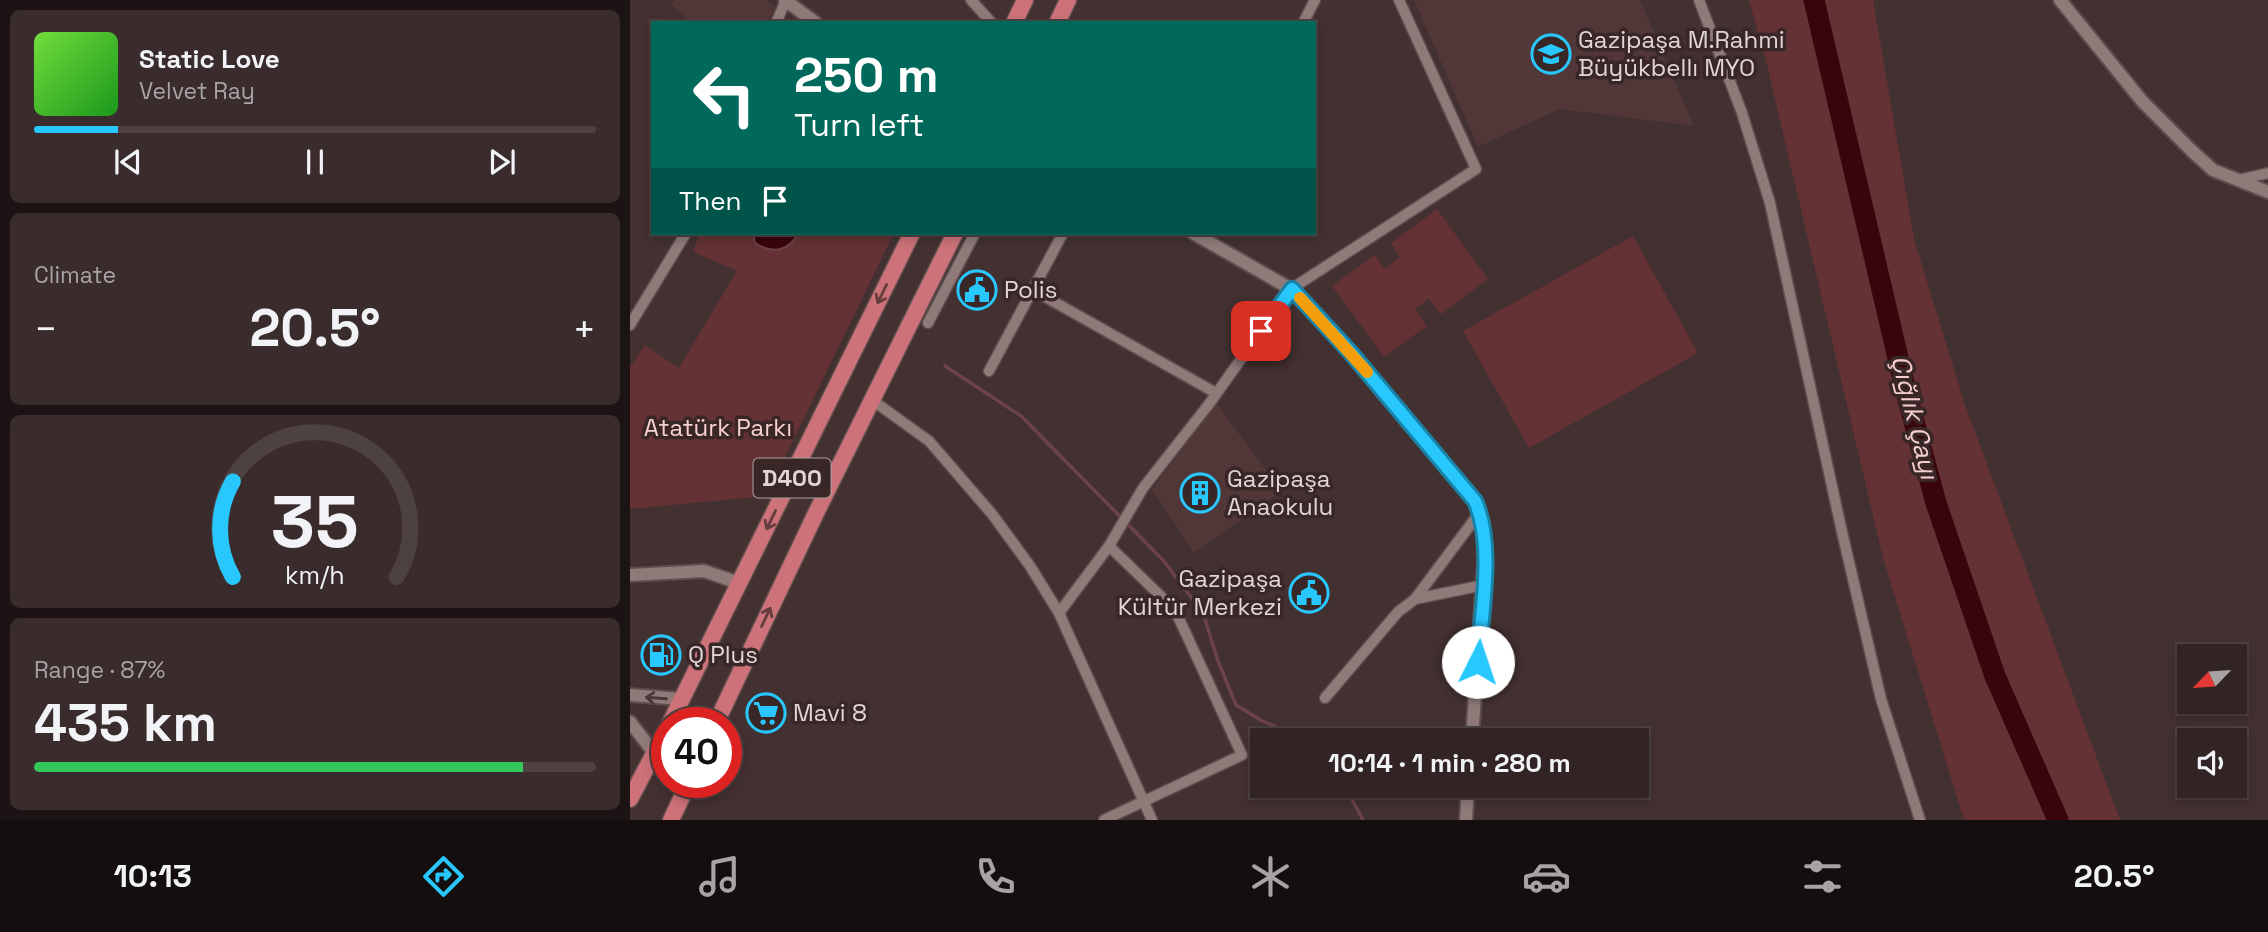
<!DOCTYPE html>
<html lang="en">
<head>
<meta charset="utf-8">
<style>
  :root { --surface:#322424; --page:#3a2c2c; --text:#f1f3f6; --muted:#a8a4a6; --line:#4d4141; --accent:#28c8ff }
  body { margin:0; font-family:"Space Grotesk",sans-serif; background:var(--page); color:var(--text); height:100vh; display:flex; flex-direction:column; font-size:26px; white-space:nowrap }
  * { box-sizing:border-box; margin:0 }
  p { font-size:23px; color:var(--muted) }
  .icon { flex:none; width:38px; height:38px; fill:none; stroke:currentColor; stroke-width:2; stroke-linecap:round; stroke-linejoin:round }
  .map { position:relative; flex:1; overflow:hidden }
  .drawer { display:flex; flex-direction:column; gap:10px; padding:10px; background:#1c1414; width:630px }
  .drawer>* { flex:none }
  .banner { position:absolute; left:21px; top:21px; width:665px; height:214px; border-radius:0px; box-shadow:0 4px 10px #0003,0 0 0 2px var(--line); background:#00695c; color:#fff; overflow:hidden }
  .needle { width:46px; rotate:245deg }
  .buttons { position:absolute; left:1547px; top:644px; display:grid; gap:14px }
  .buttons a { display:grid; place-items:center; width:70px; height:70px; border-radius:0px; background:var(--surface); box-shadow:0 4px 10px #0003,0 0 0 2px var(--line); font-size:35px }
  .speed { position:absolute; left:21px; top:707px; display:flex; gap:14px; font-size:35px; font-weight:700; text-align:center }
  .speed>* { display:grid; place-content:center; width:91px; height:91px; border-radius:50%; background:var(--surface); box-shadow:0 4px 10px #0003,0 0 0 2px var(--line); line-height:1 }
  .speed .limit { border:10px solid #d22; background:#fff; color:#111 }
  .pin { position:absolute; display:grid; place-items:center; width:60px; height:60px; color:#fff; margin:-30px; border-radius:14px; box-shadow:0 4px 10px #0006 }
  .me { position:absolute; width:77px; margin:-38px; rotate:4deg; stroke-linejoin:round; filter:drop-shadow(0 0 5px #0008) }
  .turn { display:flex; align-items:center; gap:24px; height:147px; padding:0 28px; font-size:32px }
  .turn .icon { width:91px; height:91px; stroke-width:2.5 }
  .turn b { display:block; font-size:49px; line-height:60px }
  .then { display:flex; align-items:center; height:66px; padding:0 28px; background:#0003; gap:14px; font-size:26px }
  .big { font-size:52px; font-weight:700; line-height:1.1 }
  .drawer .tile { flex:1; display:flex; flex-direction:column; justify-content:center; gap:10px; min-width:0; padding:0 24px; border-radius:10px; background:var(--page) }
  .drawer .dial { align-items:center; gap:0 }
  .dial svg { height:182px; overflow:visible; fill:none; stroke:var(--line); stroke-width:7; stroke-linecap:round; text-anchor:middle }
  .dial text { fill:var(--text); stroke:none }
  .song { display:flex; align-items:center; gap:21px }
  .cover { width:84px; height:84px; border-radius:10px; background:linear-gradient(135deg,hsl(100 70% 55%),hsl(120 70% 35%)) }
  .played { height:7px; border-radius:4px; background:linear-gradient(90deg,var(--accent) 15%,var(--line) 15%) }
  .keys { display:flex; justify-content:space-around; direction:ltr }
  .heat { display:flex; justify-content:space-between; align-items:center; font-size:38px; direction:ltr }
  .charge { height:10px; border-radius:5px; background:linear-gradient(90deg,#34c759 87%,var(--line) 0) }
  .trip { position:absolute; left:620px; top:728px; width:399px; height:70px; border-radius:0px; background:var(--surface); box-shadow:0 4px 10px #0003,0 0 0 2px var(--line); font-weight:700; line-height:70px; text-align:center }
  .menu { display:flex; height:112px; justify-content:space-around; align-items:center; background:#140e0e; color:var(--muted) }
  .menu .icon { width:49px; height:49px }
  .menu .active { color:var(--accent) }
  .menu b { font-size:32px; color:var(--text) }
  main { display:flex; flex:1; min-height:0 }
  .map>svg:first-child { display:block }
  .built { fill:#513737 }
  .green { fill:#643234 }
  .water { fill:#3a040d; stroke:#6c4349; stroke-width:2 }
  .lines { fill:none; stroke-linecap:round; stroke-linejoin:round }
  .stream { stroke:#6c4349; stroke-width:3.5 }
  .river { stroke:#3a040d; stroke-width:21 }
  .minor-casing { stroke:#5d4d4d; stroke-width:13 }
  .tertiary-casing { stroke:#5d4d4d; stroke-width:16 }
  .trunk-casing { stroke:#5d4d4d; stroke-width:19 }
  .minor { stroke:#8f7979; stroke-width:10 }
  .tertiary { stroke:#8f7979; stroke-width:12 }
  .trunk { stroke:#cc7278; stroke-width:16 }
  .oneway { stroke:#653d3f }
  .oneway2 { stroke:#4a3737 }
  .route-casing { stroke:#1a82a6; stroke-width:18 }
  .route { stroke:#28c8ff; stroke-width:12 }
  .slow { stroke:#f59e0b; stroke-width:12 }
  .labels { text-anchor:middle; stroke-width:7; stroke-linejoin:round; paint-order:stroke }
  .shield { fill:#392626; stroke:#afa0a0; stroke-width:2 }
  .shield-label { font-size:23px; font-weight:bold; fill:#e1d5d5 }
  .poi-label { font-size:24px; fill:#e1d5d5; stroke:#392626; text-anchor:start }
  .park-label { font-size:24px; fill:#f7cfcf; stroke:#392626 }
  .water-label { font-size:26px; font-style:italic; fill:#f6cecf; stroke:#392626 }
</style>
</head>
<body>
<main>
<section class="drawer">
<div class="tile">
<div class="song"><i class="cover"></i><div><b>Static Love</b><p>Velvet Ray</p></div></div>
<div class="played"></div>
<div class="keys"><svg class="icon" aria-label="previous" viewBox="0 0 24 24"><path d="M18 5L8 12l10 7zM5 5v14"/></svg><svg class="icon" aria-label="pause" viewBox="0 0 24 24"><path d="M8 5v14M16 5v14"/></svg><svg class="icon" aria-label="next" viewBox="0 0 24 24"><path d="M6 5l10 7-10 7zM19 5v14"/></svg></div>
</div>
<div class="tile"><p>Climate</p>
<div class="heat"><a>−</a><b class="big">20.5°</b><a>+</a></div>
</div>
<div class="tile dial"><svg viewBox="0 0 100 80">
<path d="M14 69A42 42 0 1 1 86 69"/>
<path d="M14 69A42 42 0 0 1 14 27" stroke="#28c8ff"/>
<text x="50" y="56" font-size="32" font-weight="700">35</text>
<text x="50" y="72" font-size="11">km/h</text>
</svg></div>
<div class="tile"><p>Range · 87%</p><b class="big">435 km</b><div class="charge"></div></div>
</section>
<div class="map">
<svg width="1638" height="820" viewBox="0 0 1638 820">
  <rect width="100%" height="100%" fill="#433030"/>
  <g class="built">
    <polygon points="44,0 137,0 146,8 136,23 62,23 41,4"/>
    <polygon points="784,0 1010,0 1064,126 929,109 848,147"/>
    <polygon points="586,403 652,491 564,553 522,490"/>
  </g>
  <g class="green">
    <polygon points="1119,0 1243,0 1284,239 1335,405 1490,820 1334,820 1253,558 1136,61"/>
    <polygon points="807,209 858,279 811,314 799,299 785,309 797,326 754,357 702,286 745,255 755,269 770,257 761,243"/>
    <polygon points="70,233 264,233 136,496 0,509 0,367 15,345 49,368 107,271 63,252"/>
    <polygon points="1003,236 1068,353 899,448 833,331"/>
  </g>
  <path class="water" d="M123,233h45c-9,19 -26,21 -43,10z"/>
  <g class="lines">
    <g class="stream">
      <polyline points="315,366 391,416 533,560 573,613 588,661 606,705 632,721 679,740"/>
      <polyline points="715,786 733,820"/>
    </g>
    <polyline class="river" points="1184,0 1276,392 1306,503 1365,676 1428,820"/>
    <g class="minor-casing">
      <g id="minor">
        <polyline points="341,0 362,23"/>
        <polyline points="1069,0 1112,113 1140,203 1212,532 1251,699 1290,820"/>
        <polyline points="146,23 156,0"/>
        <polyline points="673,23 685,0"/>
        <polyline points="1608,180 1638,173"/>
        <polyline points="403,290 586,393"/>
        <polyline points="298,323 345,233"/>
        <polyline points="0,325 56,233"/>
        <polyline points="359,371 433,233"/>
        <polyline points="242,400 299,441 362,514 400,566 429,613 522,820"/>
        <polyline points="785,599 854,585"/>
        <polyline points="429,613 479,546 513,488 579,404 661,289 846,169 769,0"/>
        <polyline points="695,698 768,612 785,599 850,512"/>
        <polyline points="474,820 612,755 545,610 479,546"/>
      </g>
    </g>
    <g class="tertiary-casing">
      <g id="tertiary">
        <polyline points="155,0 186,23"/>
        <polyline points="1430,0 1512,101 1562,151 1583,170 1638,192"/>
        <polyline points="563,233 661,289 721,353 845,501 853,526 854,562 842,740"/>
        <polyline points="0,575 74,571 109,583"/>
        <polyline points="0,695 51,699"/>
        <polyline points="0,722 25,754"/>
        <polyline points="836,820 838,786"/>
      </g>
    </g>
    <g class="trunk-casing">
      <g id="trunk">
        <polyline points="384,23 395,0"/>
        <polyline points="427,23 438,0"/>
        <polyline points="40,723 282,233"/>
        <polyline points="86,723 187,511 325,233"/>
        <polyline points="0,799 37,729"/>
        <polyline points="41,820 59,782"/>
      </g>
    </g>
    <use href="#minor" class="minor"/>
    <use href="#tertiary" class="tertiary"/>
    <use href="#trunk" class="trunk"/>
  </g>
  <defs><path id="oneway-shaft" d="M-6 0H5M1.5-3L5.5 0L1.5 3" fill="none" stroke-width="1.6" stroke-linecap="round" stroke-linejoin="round" transform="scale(1.75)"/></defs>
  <g class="oneway">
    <use href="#oneway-shaft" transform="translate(252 294) rotate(116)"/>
    <use href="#oneway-shaft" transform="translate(141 520) rotate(116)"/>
    <use href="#oneway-shaft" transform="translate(136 617) rotate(-65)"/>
  </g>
  <use class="oneway2" href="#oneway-shaft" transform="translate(26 698) rotate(-176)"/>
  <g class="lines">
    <g class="route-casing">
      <path id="route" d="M631,331l31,-42 59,64 124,148c20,45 6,113 3,161"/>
    </g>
    <use href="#route" class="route"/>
    <polyline class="slow" points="670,298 737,372"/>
  </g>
  <defs>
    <g id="university-ring" transform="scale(2.0125)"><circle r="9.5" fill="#392626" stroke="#28c8ff" stroke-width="1.5"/><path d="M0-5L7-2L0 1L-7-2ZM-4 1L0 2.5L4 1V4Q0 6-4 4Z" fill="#28c8ff"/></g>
    <g id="civic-ring" transform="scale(2.0125)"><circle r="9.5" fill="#392626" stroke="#28c8ff" stroke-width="1.5"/><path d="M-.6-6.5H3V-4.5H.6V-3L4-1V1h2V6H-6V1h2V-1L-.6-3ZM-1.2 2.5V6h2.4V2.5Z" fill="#28c8ff"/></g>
    <g id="building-ring" transform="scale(2.0125)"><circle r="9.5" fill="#392626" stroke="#28c8ff" stroke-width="1.5"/><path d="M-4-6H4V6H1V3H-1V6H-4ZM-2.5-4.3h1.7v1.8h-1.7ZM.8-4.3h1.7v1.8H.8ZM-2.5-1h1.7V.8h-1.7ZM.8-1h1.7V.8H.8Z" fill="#28c8ff"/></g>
    <g id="fuel-ring" transform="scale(2.0125)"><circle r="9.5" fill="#392626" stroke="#28c8ff" stroke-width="1.5"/><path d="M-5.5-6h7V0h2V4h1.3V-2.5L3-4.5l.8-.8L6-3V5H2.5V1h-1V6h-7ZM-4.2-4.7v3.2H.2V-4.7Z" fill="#28c8ff"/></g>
    <g id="supermarket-ring" transform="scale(2.0125)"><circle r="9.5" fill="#392626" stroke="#28c8ff" stroke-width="1.5"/><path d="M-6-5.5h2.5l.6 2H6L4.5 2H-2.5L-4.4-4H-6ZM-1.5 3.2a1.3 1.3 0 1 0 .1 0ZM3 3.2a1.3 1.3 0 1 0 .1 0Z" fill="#28c8ff"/></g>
  </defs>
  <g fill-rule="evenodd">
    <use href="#university-ring" x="921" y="54"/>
    <use href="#civic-ring" x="347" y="290"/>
    <use href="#building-ring" x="570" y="493"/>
    <use href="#civic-ring" x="679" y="593"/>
    <use href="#fuel-ring" x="31" y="655"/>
    <use href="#supermarket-ring" x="136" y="713"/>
  </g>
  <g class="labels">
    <rect class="shield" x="123.5" y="458.5" width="77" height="39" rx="5"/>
    <g class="shield-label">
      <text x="162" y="486">D400</text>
    </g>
    <g class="poi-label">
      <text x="948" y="48">Gazipaşa M.Rahmi<tspan x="948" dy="28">Büyükbellı MYO</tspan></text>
      <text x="374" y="298">Polis</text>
      <text x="597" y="487">Gazipaşa<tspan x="597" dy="28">Anaokulu</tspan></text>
      <text x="652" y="587" text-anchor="end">Gazipaşa<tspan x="652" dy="28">Kültür Merkezi</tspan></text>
      <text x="58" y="663">Q Plus</text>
      <text x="163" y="721">Mavi 8</text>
    </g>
    <g class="park-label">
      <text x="88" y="436">Atatürk Parkı</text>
    </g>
    <g class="water-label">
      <text transform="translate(1285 417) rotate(76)" y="9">Çığlık Çayı</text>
    </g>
  </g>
</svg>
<div class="buttons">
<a><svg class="needle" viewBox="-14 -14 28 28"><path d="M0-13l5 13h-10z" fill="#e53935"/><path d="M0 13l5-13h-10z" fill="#a8a4a6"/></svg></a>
<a><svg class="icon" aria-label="sound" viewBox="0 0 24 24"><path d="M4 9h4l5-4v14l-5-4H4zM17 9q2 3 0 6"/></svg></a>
</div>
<div class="speed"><div class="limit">40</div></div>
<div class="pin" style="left:631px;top:331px;background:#d93025"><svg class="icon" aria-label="arrive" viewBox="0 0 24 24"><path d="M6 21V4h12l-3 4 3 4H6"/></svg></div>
<svg class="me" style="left:848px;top:662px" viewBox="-20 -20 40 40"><circle r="19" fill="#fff"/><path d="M0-13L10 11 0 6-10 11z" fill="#28c8ff"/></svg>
<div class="trip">10:14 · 1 min · 280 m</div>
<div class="banner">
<div class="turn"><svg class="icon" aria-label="left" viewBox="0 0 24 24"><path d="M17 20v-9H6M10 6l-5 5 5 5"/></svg><div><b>250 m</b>Turn left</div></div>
<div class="then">Then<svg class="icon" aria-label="arrive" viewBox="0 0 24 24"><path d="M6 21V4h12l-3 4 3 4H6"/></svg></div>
</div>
</div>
</main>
<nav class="menu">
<b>10:13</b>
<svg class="icon active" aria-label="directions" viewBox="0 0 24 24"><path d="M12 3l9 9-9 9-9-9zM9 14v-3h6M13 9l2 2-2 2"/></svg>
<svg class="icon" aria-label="music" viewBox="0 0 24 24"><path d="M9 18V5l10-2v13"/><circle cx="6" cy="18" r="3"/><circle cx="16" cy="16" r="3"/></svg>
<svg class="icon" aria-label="phone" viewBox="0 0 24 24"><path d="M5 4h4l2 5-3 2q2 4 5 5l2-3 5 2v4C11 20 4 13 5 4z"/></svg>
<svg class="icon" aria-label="climate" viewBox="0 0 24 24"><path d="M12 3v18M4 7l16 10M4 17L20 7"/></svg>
<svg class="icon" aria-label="car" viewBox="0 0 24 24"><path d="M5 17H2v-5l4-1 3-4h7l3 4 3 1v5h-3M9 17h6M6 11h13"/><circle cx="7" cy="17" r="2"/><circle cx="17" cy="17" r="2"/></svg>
<svg class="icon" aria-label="filters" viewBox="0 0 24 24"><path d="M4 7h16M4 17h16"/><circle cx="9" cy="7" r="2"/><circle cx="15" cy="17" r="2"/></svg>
<b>20.5°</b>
</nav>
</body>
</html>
